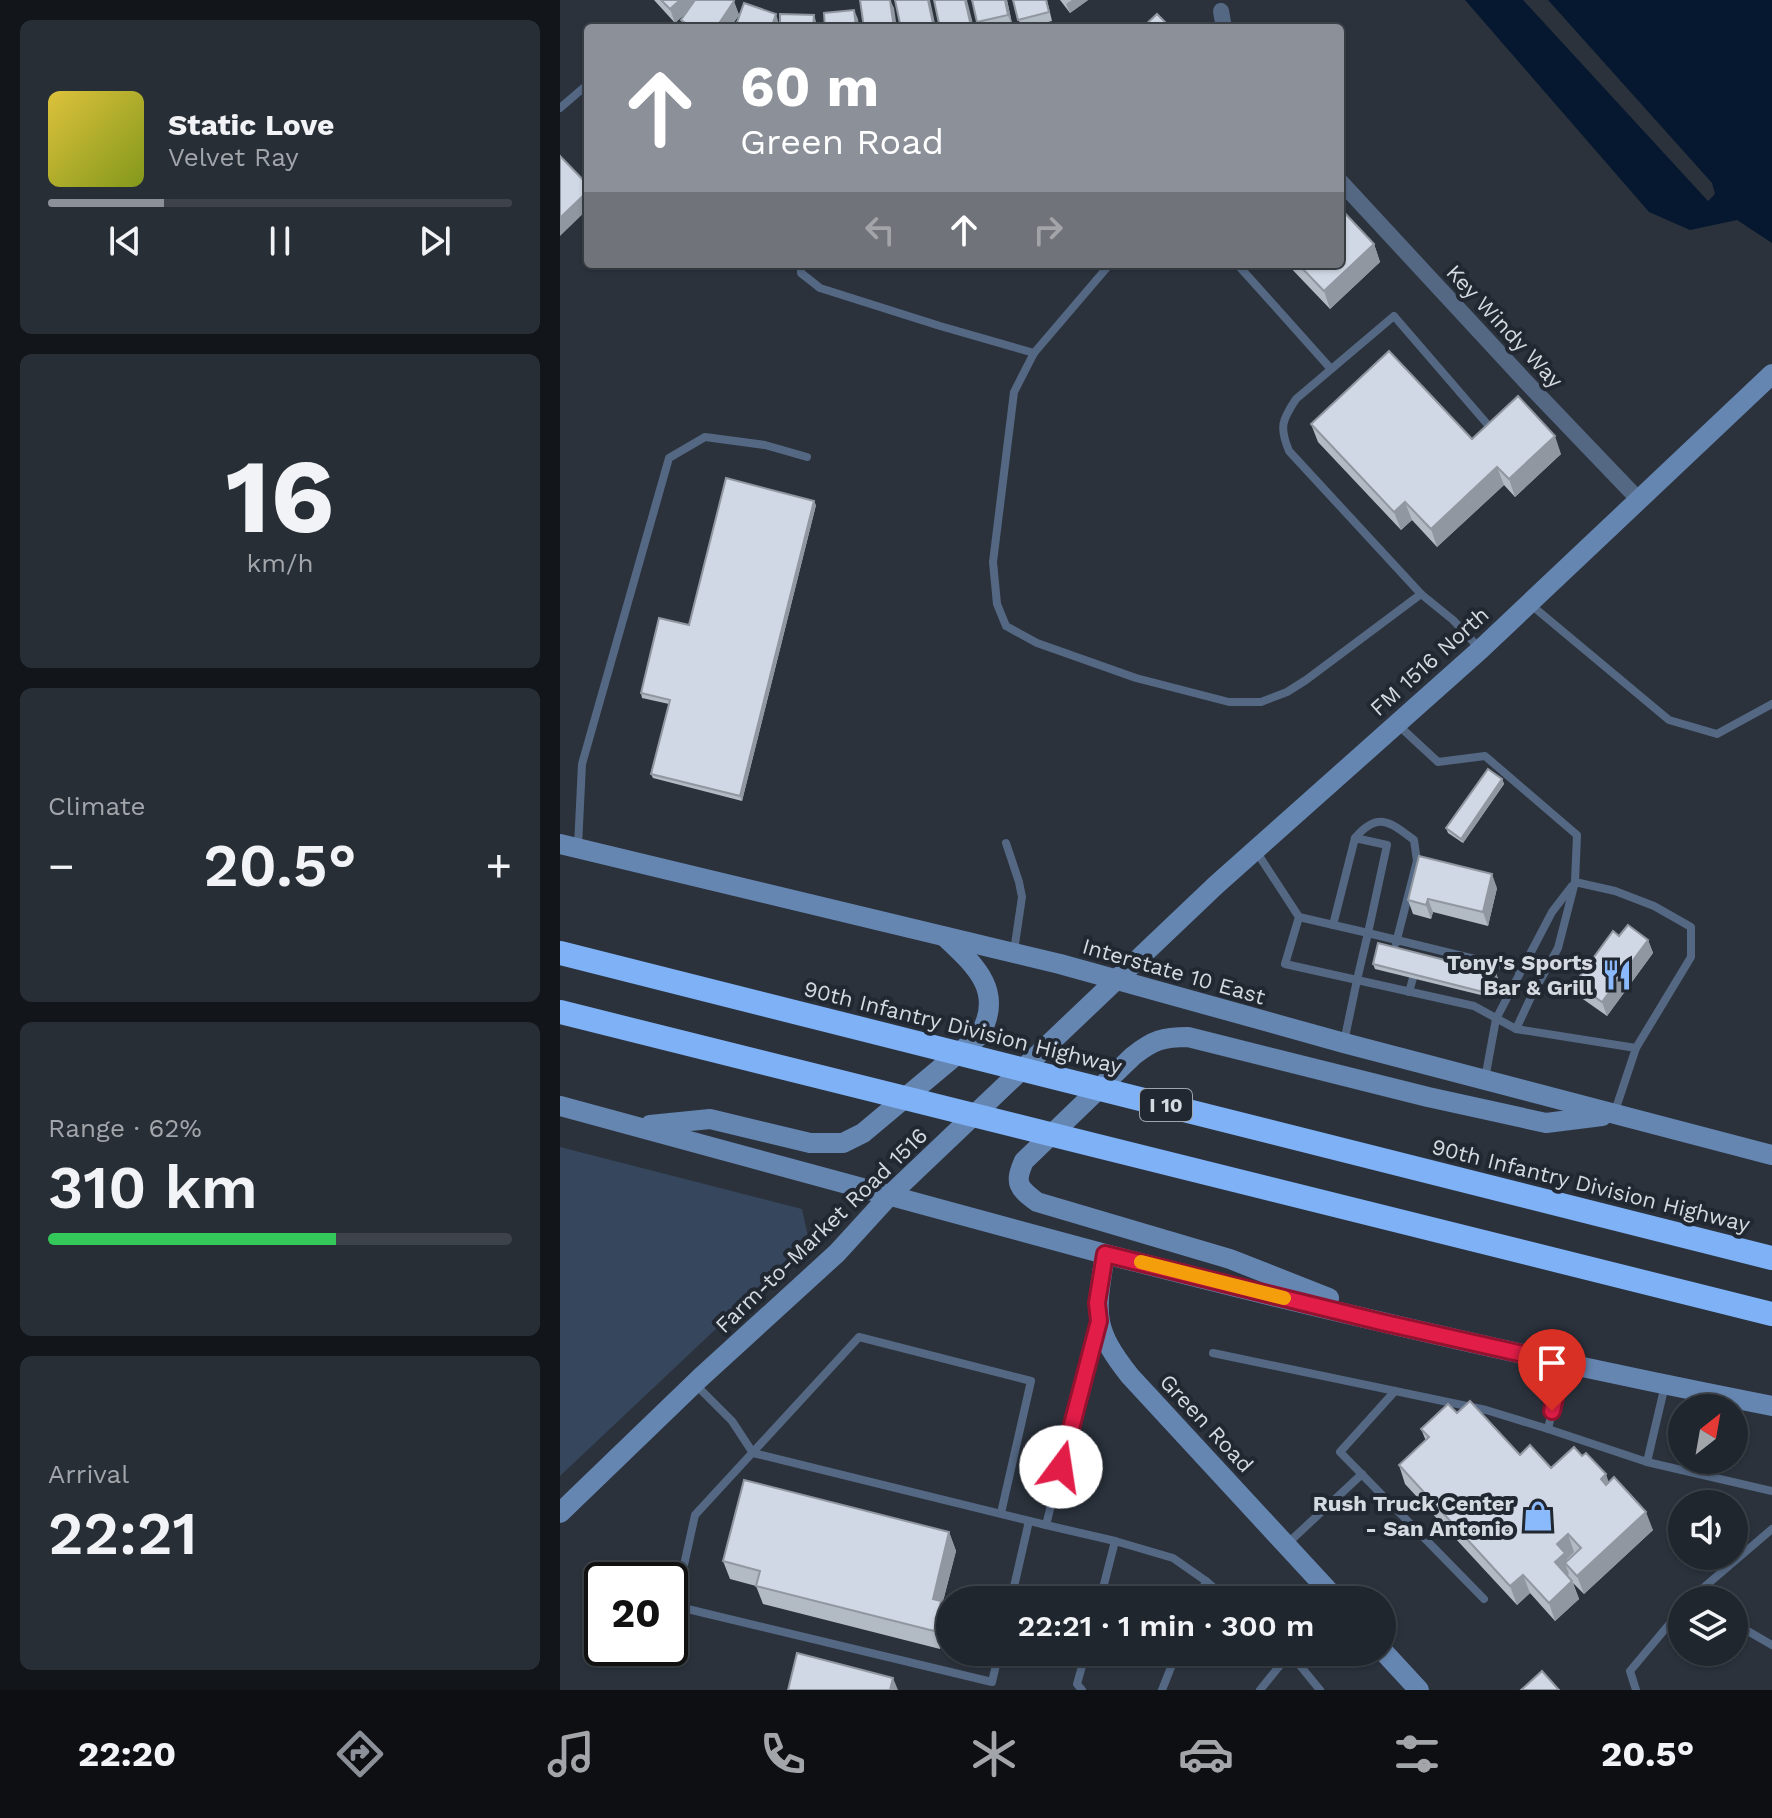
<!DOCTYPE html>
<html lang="en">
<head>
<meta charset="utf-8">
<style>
  :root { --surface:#20262d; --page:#282e35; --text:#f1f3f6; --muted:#a2a5aa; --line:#3d4349; --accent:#8c9099 }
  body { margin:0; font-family:"Work Sans",sans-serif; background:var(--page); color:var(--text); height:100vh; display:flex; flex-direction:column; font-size:30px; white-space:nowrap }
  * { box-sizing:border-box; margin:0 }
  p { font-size:26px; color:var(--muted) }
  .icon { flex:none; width:44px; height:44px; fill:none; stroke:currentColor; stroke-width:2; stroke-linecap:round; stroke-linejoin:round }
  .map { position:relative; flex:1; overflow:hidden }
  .details { display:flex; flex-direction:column; gap:20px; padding:20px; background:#121519; width:560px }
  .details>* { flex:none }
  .hud { position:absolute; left:24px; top:24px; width:760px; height:244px; border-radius:8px; box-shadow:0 2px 6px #0004,0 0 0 2px var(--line); background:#8c9099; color:#fff; overflow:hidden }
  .needle { width:52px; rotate:31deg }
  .tools { position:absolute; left:1108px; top:1394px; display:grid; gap:16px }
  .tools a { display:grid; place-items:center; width:80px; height:80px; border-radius:50%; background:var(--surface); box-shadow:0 2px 6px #0004,0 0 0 2px var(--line); font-size:40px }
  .speed { position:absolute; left:24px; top:1562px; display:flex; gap:16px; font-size:40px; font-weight:700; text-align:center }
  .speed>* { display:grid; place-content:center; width:104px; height:104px; border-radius:50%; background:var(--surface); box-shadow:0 2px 6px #0004,0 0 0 2px var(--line); line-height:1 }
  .speed .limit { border:4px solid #111; border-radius:12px; background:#fff; color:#111 }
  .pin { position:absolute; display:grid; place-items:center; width:68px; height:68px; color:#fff; margin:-82px -34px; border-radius:50% 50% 50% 0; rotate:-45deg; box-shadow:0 0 8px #0007 }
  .pin .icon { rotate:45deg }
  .me { position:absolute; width:88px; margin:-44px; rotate:14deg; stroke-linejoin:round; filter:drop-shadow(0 0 6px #0008) }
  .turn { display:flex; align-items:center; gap:28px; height:168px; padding:0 24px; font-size:36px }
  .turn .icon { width:104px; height:104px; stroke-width:2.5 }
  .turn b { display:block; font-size:56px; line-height:68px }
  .lanes { display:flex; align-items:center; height:76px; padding:0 24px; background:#0003; justify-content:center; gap:40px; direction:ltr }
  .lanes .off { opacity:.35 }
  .big { font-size:60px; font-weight:600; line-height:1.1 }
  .details .card { flex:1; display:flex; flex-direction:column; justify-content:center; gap:12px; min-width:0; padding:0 28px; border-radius:12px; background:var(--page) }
  .details .dial { align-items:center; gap:0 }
  .dial b { font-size:104px; line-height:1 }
  .song { display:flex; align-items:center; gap:24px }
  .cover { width:96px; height:96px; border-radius:12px; background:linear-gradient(135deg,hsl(50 70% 55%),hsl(70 70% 35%)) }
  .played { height:8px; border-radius:4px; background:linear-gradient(90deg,var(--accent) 25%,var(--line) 25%) }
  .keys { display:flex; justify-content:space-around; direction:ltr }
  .heat { display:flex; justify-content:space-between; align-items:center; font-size:44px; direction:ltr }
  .charge { height:12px; border-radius:6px; background:linear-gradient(90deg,#34c759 62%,var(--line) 0) }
  .trip { position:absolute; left:376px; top:1586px; width:460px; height:80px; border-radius:40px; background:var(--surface); box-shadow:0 2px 6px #0004,0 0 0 2px var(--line); font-weight:600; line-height:80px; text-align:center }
  .menu { display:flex; height:128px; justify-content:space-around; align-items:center; background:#0d0f12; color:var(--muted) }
  .menu .icon { width:56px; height:56px }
  .menu .current { color:var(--accent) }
  .menu b { font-size:36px; color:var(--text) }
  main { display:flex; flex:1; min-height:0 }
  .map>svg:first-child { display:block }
  .green { fill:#36465d }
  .water { fill:#061830 }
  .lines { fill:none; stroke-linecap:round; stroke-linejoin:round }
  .lane { stroke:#546884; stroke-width:8 }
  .street { stroke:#546884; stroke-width:16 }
  .secondary { stroke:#6686b2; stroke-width:20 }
  .highway-bridge { stroke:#7fb1f6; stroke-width:24 }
  .wall { fill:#b2bac4 }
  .shaded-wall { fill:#9197a0 }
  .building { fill:#cfd8e4; stroke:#9197a0; stroke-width:2 }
  .route-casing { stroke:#92132f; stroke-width:20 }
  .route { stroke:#e11d48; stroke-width:14 }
  .slow { stroke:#f59e0b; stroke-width:14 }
  .labels { text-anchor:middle; stroke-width:8; stroke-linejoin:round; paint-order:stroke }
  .shield { fill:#222831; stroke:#9fa5ac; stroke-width:2 }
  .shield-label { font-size:20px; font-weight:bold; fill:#d5dae0 }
  .street-label { font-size:22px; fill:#d5dae0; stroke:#222831 }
  .poi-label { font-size:22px; font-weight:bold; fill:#d5dae0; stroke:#222831; text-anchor:end }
</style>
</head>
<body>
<main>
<section class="details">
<div class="card">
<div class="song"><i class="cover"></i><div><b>Static Love</b><p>Velvet Ray</p></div></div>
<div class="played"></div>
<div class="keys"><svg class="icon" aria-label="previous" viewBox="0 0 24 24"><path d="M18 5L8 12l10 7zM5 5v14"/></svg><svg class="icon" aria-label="pause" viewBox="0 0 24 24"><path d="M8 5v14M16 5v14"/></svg><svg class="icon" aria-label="next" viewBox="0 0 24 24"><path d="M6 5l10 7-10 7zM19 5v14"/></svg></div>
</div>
<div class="card dial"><b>16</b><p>km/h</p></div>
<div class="card"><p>Climate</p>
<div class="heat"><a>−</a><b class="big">20.5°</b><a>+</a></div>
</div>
<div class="card"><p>Range · 62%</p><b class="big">310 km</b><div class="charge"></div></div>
<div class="card"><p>Arrival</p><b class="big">22:21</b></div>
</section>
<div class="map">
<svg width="1212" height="1690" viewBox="0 0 1212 1690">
  <rect width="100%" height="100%" fill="#2b323c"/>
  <polygon class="green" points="0,1147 242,1209 249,1241 0,1476"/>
  <polygon class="water" points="905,0 963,0 1148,201 1155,194 1152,183 988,0 1212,0 1212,243 1177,220 1130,230 1089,212"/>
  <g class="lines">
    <g class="lane">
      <polyline points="0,108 28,84"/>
      <polyline points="241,264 241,273 260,288 380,326 474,353"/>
      <polyline points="550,264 474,353 454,392 433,562 437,604 446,626 477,643 576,678 669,702 701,702 727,692 746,680 861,594"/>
      <polyline points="677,264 771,369"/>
      <polyline points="970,604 1109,720 1157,734 1212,704"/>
      <path d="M920,649l-27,-29 -32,-26 -132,-143c-10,-24 -7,-31 7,-52l98,-83 94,109"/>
      <polyline points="837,724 878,762 925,756 1017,835 1015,882 998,948 971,997 956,1029"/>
      <path d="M795,838c23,-27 35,-16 59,2l3,21 -21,82"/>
      <polyline points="446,843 459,882 462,897 454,951"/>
      <polyline points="18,846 22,764 109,458 145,437 205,445 247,457"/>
      <polyline points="696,851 739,917 725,964 797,980 784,1042"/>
      <polyline points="1015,882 1055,891 1094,906 1131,927 1131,957 1076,1048"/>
      <polyline points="739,917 808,933 797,980 914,1006 956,1029 1076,1048 1054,1114"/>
      <polyline points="773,925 795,838 827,845 808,933 960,970"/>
      <polyline points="849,992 853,978"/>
      <polyline points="925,1079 936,1019 992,912 1012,886"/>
      <polyline points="653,1353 926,1410 988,1429 1003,1364"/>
      <polyline points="135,1384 172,1421 193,1453 486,1525 536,1330"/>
      <polyline points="1105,1385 1087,1462 1212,1491"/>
      <polyline points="835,1391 780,1452 924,1599"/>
      <polyline points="988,1429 1087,1462"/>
      <polyline points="486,1525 555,1541 613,1558 646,1581 668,1600"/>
      <polyline points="727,1544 802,1474"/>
      <polyline points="451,1600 469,1521"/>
      <polyline points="540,1600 555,1541"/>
      <polyline points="638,1600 646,1581"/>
      <polyline points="1129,1600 1212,1529"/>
      <polyline points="1174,1623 1212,1645"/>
      <polyline points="439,1652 432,1682 115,1606 135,1515 299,1337 471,1381 441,1513"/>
      <polyline points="729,1652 760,1690"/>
      <polyline points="522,1690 517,1684 526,1652"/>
      <polyline points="602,1690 617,1652"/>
      <polyline points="700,1690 730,1653"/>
      <polyline points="1076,1690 1070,1671 1122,1609"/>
    </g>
    <g class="street">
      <polyline points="661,11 664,28"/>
      <polyline points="780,181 968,384 1079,500"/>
    </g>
    <g class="secondary">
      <polyline points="0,844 500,964 784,1043 1212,1155"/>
      <path d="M0,1106c182,48 363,100 545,148 221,57 443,108 667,152"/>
      <path d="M90,1125l60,-6 100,24h33l20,-10 116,-97c26,-44 -3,-70 -34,-99"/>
      <path d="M545,1254c-9,59 -14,73 25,122l207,224"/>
      <path d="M769,1298l-99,-39 -193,-57c-19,-14 -23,-19 -13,-41l109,-105c20,-16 30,-19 55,-19l240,60 118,26 56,-7"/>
      <polyline points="0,1513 140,1378 277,1253 330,1195 656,885 921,649 1212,374"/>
      <polyline points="822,1650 859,1690"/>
    </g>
    <g class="highway-bridge">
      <polyline points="0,953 1212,1258"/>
      <polyline points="0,1012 1212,1314"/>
    </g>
  </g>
  <g class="wall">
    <polygon points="94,0 173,0 179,15 170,28 124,28 121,20 127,12 115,23"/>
    <polygon points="447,0 453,28 419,28 417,22"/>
    <polygon points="453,0 487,0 492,21 466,28 461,28"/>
    <polygon points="500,0 528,0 510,13"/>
    <polygon points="814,244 820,262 770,309 727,264 780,264"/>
    <polygon points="751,424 912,439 1001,454 955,497 944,485 877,547 852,520 841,530 758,442"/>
    <polygon points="256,505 182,801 93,778 91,774 109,704 82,698 81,693 129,625"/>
    <polygon points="942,779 944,784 903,843 888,833 886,828"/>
    <polygon points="937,888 928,926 873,912 871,919 853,914 848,900"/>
    <polygon points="1059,936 1088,940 1093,953 1047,1016 1020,997 1015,983"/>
    <polygon points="813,964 938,978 933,998 815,969"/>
    <polygon points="897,1413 960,1455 991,1468 1048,1482 1093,1530 1024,1594 1013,1583 1019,1599 995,1621 970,1593 957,1605 845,1484 839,1465 866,1441 861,1429"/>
    <polygon points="389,1532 396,1551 382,1605 388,1619 380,1649 203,1604 196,1586 170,1579 163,1561"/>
  </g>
  <g class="shaded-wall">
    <polygon points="120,0 140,0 115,23 110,9"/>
    <polygon points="330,0 334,8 337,28 334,28"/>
    <polygon points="368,0 370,0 376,28 374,28"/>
    <polygon points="405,0 407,0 414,28 411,26"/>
    <polygon points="445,0 447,0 453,28 448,15"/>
    <polygon points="512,0 528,0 510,13 506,4"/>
    <polygon points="174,1 179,15 170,28 156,28"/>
    <polygon points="294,10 298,19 299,28 296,28"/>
    <polygon points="216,14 220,28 211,28"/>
    <polygon points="254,15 258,28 253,28"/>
    <polygon points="28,191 28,209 0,236 0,218"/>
    <polygon points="814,244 820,262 770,309 764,291"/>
    <polygon points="995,436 1001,454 955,497 949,479"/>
    <polygon points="937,467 944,485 877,547 871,529"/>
    <polygon points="254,501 256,505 182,801 180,796"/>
    <polygon points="845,502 852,520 841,530 834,512"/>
    <polygon points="942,779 944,784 903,843 901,839"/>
    <polygon points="932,874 937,888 928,926 923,912"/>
    <polygon points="868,899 873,912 871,919 866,905"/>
    <polygon points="1088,940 1093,953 1047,1016 1042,1002"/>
    <polygon points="936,973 938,978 933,998 931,994"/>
    <polygon points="1046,1474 1052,1492 1041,1479"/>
    <polygon points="1086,1512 1093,1530 1024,1594 1017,1576"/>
    <polygon points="389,1532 396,1551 382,1605 388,1619 380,1649 374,1631 373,1599"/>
    <polygon points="1008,1534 1014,1552 1007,1559 1010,1568 1005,1563 1009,1574 1002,1580 995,1562 997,1544"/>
    <polygon points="963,1575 970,1593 957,1605 950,1586"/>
    <polygon points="1012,1581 1019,1599 995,1621 989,1603"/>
    <polygon points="333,1678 338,1690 330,1690"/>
  </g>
  <g class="building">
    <polygon points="101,0 120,0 110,9"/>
    <polygon points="135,0 173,0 174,1 156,28 133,28 121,20"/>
    <polygon points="300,0 330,0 334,28 304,28"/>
    <polygon points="335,0 368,0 374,28 341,28"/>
    <polygon points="374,0 405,0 411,26 404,28 380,28"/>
    <polygon points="412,0 445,0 448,15 417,22"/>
    <polygon points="453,0 486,0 489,12 458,20"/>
    <polygon points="184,3 216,14 211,28 175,28"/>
    <polygon points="294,10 296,28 265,28 264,13"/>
    <polygon points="220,14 254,15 253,28 220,28"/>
    <polygon points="597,14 611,28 582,28"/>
    <polygon points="0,156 28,185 28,191 0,218"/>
    <polygon points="780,208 814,244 764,291 738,264 780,264"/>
    <polygon points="829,351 912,439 958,396 995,436 949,479 937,467 871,529 845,502 834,512 751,424"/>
    <polygon points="166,478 254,501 180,796 91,774 110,700 81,693 99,618 129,625"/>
    <polygon points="928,769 942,779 901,839 886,828"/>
    <polygon points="859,856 932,874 923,912 868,899 866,905 848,900"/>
    <polygon points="1068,925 1088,940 1042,1002 1015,983 1053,931 1059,936"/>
    <polygon points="818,943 936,973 931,994 813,964"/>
    <polygon points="910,1401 960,1455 970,1445 991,1468 1014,1447 1022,1456 1026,1453 1046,1474 1041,1479 1046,1485 1054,1477 1086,1512 1017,1576 1005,1563 1021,1548 1008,1534 997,1544 1005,1553 995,1562 1012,1581 989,1603 963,1575 950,1586 839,1465 869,1437 861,1429 888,1404 897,1413"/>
    <polygon points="184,1480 389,1532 373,1599 381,1601 374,1631 196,1586 200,1571 163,1561"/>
    <polygon points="237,1653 333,1678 330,1690 228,1690"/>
    <polygon points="982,1671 999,1690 961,1690"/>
  </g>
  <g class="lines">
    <g class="route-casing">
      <polyline id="route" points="501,1467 539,1321 537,1303 545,1254 821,1322 1003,1363 992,1411"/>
    </g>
    <use href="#route" class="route"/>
    <polyline class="slow" points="581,1262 724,1298"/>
  </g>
  <defs>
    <g id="restaurant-bare" transform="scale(2.4)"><path d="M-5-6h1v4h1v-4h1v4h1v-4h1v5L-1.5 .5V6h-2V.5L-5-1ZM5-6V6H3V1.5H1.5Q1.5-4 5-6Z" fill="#8abafc" stroke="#222831" stroke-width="2.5" paint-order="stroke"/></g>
    <g id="shop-bare" transform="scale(2.4)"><path d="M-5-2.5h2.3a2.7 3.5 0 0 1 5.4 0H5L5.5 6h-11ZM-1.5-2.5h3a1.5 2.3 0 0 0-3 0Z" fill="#8abafc" stroke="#222831" stroke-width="2.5" paint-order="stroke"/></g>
  </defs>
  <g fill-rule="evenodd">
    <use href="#restaurant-bare" x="1057" y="975"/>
    <use href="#shop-bare" x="978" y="1516"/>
  </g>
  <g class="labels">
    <rect class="shield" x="580" y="1089" width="52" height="32" rx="6"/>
    <g class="shield-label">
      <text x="606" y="1112">I 10</text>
    </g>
    <g class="street-label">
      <text transform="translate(945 326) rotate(47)" y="8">Key Windy Way</text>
      <text transform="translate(869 661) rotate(-42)" y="8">FM 1516 North</text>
      <text transform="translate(614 971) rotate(16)" y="8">Interstate 10 East</text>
      <text transform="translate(403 1027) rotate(14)" y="8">90th Infantry Division Highway</text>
      <text transform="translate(1031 1185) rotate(14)" y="8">90th Infantry Division Highway</text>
      <text transform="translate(261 1230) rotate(-44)" y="8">Farm-to-Market Road 1516</text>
      <text transform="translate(647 1423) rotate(47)" y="8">Green Road</text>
    </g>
    <g class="poi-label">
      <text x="1033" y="970">Tony's Sports<tspan x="1033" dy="25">Bar &amp; Grill</tspan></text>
      <text x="954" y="1511">Rush Truck Center<tspan x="954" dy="25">- San Antonio</tspan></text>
    </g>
  </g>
</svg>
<div class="tools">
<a><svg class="needle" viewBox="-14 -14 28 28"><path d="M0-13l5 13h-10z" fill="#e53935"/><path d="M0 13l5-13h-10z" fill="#a2a5aa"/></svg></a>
<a><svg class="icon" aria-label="sound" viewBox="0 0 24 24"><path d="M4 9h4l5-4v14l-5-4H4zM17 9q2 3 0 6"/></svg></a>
<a><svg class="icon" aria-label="layers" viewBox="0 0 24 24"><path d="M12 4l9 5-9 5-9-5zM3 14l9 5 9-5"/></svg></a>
</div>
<div class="speed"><div class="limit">20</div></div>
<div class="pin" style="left:992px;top:1411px;background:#d93025"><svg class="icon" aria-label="arrive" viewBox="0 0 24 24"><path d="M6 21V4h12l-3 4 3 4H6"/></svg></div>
<svg class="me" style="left:501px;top:1467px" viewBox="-20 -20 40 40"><circle r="19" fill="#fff"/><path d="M0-13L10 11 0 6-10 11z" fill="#e11d48"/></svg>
<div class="trip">22:21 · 1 min · 300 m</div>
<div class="hud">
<div class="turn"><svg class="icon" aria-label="ahead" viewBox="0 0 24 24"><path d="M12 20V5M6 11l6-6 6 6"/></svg><div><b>60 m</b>Green Road</div></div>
<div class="lanes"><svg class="icon off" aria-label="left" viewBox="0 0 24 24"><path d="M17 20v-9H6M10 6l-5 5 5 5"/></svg><svg class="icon" aria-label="ahead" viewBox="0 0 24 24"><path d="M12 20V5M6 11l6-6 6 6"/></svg><svg class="icon off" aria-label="right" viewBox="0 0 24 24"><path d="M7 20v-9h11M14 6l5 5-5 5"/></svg></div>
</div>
</div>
</main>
<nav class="menu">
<b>22:20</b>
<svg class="icon current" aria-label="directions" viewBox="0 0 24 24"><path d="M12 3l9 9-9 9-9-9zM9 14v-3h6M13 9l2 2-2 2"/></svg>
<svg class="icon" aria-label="music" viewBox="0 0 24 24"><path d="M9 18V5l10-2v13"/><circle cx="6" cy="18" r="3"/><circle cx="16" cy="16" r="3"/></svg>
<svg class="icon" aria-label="phone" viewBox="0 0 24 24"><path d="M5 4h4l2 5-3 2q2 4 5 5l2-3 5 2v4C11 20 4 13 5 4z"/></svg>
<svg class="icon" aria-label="climate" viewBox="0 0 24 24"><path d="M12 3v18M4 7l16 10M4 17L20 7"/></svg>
<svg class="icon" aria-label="car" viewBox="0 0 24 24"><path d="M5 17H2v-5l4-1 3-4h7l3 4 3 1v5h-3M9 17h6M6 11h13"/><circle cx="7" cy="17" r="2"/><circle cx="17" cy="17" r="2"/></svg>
<svg class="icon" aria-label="filters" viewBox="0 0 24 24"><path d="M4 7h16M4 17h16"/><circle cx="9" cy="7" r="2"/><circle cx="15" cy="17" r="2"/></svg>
<b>20.5°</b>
</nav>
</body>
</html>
